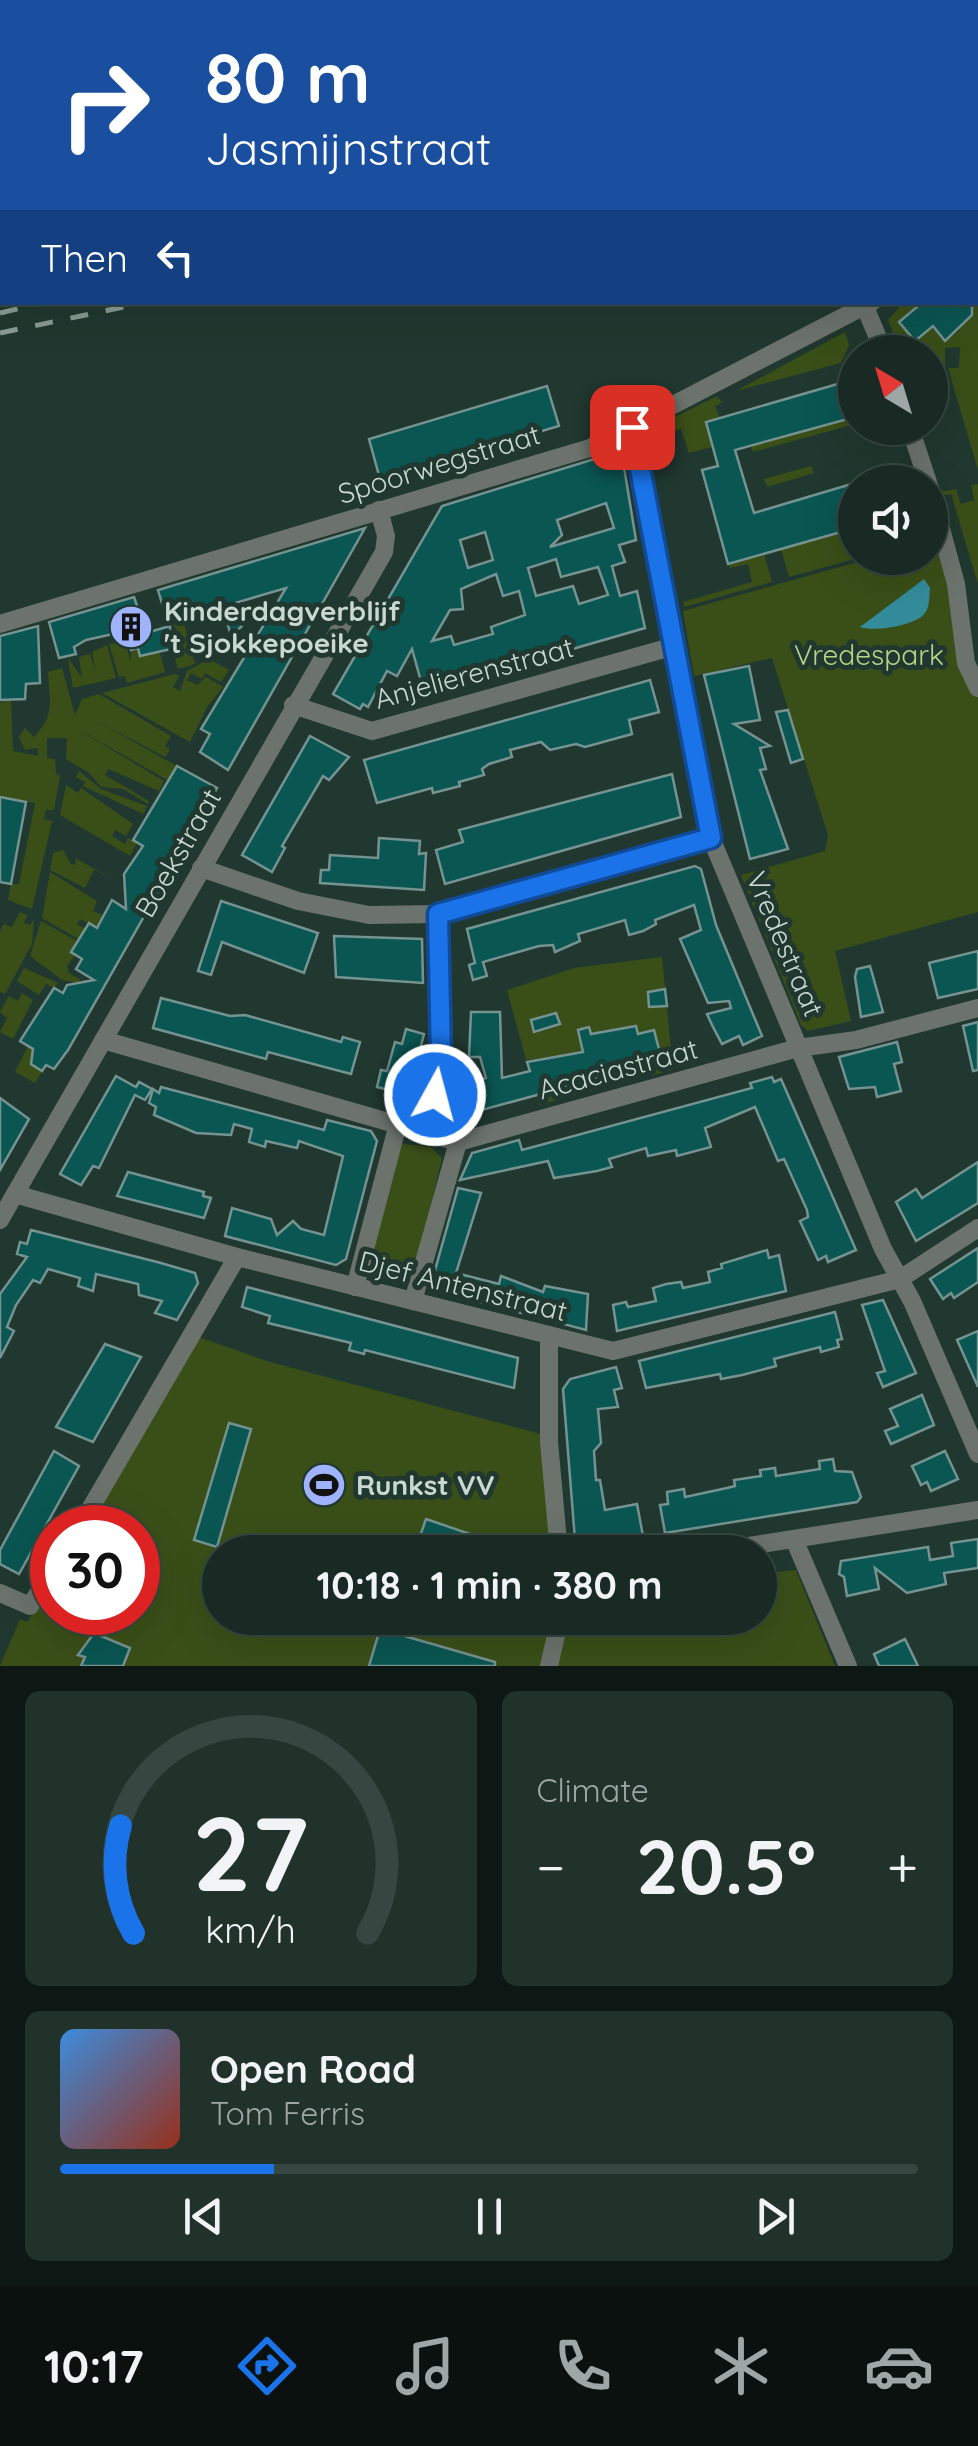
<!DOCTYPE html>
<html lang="en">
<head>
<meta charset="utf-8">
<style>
  :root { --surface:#182a23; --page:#21322b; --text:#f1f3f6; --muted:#9fa7a6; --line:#364641; --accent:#1a73e8 }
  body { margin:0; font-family:Quicksand,sans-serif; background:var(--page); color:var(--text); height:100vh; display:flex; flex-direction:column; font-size:38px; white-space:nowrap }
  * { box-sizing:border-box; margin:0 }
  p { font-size:32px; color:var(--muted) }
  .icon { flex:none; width:55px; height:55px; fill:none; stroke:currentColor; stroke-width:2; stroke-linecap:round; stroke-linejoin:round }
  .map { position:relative; height:1666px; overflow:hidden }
  .drawer { display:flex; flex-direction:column; gap:25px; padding:25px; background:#0d1713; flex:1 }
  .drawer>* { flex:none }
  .banner { position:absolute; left:0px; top:0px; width:980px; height:305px; box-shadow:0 10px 40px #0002,0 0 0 2px var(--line); background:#1a4fa0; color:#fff; overflow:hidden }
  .needle { width:65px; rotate:322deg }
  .buttons { position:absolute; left:838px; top:335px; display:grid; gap:20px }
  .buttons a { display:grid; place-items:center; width:110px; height:110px; border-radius:50%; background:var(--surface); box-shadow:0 10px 40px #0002,0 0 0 2px var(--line); font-size:50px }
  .speed { position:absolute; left:30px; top:1505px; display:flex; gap:20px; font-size:50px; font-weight:700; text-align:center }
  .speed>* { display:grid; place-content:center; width:130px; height:130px; border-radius:50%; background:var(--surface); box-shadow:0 10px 40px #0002,0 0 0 2px var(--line); line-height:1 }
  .speed .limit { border:15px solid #d22; background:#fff; color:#111 }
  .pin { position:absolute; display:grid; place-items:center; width:85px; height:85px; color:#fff; margin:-42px; border-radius:20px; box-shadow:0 5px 15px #0006 }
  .me { position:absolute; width:110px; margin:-55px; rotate:7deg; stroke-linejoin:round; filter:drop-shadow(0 0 8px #0008) }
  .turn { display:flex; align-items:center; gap:35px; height:210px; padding:0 40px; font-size:45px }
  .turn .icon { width:130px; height:130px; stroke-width:2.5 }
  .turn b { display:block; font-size:70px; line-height:85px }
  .then { display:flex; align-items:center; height:95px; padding:0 40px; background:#0003; gap:20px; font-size:38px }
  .big { font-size:75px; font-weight:700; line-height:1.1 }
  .drawer .widget { flex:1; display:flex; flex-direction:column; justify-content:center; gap:15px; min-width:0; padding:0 35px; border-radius:15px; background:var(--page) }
  .drawer .dial { align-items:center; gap:0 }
  .dial svg { height:260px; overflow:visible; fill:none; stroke:var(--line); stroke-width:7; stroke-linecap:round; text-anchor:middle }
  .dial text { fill:var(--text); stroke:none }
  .song { display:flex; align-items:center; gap:30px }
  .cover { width:120px; height:120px; border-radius:15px; background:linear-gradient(135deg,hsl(210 70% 55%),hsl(10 70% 35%)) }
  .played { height:10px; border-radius:5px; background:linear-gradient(90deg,var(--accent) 25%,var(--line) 25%) }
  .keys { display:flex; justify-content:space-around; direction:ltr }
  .heat { display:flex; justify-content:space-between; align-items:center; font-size:55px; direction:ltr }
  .drawer .tiles { flex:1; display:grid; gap:25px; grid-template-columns:1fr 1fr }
  .widget:last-child { grid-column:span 2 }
  .trip { position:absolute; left:202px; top:1535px; width:575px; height:100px; border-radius:50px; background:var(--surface); box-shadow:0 10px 40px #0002,0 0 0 2px var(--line); font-weight:700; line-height:100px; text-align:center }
  .tab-bar { display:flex; height:160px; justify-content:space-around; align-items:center; background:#0a110e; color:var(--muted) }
  .tab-bar .icon { width:70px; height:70px }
  .tab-bar .selected { color:var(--accent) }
  .tab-bar b { font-size:45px; color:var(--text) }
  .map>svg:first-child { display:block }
  .green { fill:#3a4f18 }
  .water { fill:#348c9b }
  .building { fill:#0a5652; stroke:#759391; stroke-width:2.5; fill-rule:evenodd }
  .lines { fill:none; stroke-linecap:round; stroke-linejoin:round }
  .minor { stroke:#6b736c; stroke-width:18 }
  .rail { stroke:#899b94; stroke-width:5; stroke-dasharray:18 18; stroke-linecap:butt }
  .route-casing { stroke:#114b97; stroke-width:25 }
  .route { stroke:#1a73e8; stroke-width:18 }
  .labels { text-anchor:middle; stroke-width:10; stroke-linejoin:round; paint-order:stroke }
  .street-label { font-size:28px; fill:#cad8d2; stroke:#20382f }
  .poi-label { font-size:28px; font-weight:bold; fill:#cad8d2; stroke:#20382f; text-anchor:start }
  .park-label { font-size:28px; fill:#b3d785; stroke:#20382f }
</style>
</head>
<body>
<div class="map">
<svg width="978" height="1666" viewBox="0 0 978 1666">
  <rect width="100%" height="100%" fill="#20382f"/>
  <g class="green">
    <polygon points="978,297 978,470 948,368 959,368 960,347 945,348 945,368 930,369 930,352 901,352 888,320 903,303 917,303 915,341 933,326 946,341 960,330 952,319 970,312"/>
    <polygon points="845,332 849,345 841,363 736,391"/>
    <polygon points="717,396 722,403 715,406 720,418 706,423 712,447 689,453 681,429 673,431 669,420"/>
    <polygon points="855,417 855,424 753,452 751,446"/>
    <polygon points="811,466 814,473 767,487 764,479"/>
    <polygon points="978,484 978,584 951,494 940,496 939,492 956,489 961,504 974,500 971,485"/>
    <polygon points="855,529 858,558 789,577 781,549"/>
    <polygon points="942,537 978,696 978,912 835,951 851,1021 808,1031 801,1025 741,875 825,851 828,835 772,658 694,676 683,611 872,558 930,558 930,541"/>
    <polygon points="764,554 772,582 684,607 683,602 752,582 748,564 730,568 728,564"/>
    <polygon points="181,612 195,664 178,669 171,644 180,644 174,624"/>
    <polygon points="125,642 131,662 131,650 138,648 140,656 157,643 165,672 127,683 125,676 119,677 109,644"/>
    <polygon points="107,645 116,678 73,688 68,658 82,678 79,657 90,654 96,674 92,652"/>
    <polygon points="209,659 229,670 221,682 205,673 202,679 191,673 187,680 197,685 206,677 223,687 207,707 190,742 102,693 175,674 179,676 173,687 180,691 187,671"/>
    <path d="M62,668l13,47 7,-16 17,-5 72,42 -6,10 5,3 -5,8 -69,-36 81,45 -8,15 -97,-55 92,55 -5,10 -51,-22 -3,6 44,26 -1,3 -25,-15 -22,-2 -12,-14 -23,-14 1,-21h-20v20l8,1 1,15 4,2 -6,34h-8l-2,9 8,2 -20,88 -24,-9 3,-16h8l16,-81 -35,-6v-94l11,-3 2,51 25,5v-8l-13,2 -6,-13 6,-9 9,9c21,-23 16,-32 14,-65z"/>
    <polygon points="79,771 101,789 147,806 143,814 83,786 85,782 76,777"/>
    <polygon points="66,785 78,793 81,788 133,824 126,836 115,830 112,836 125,844 128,838 137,843 130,856 60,815"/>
    <polygon points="63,850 71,864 76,865 75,858 110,878 94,870 85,888 50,870 53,853"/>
    <polygon points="50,872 97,901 93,911 110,918 97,928 80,919 77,924 91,932 85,943 42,918"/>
    <polygon points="20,912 27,915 24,923 30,925 34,919 32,944 5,994 0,992 0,931 4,924 12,927"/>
    <polygon points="41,921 77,941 71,952 75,955 67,966 69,973 80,979 79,983 62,980 30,956"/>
    <polygon points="662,957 673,1070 649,1076 646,1066 662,1061 653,1030 638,1034 635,1026 606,1038 604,1030 594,1033 594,1041 589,1027 578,1030 592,1091 539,1105 536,1096 553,1091 544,1058 526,1060 507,990 574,968"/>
    <polygon points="24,968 58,983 54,988 46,984 39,995 17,981"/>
    <polygon points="22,993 33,1000 13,1039 0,1032 7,1018 0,1012 9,996 18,1001"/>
    <polygon points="28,1046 34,1046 31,1064 42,1071 35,1083 15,1072"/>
    <polygon points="399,1143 431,1147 442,1158 418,1261 402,1282 363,1275"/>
    <polygon points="193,1335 270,1362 541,1434 550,1552 220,1552 220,1618 760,1618 760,1574 796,1570 835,1666 0,1666 20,1619 27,1622 52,1585 52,1612 138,1612 138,1528 86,1527"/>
  </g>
  <path class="water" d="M924,579l6,9c-1,7 0,19 -5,25 -9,13 -52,19 -65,14z"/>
  <g class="building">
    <polygon points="923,302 972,302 972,315 945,341 933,326 915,341 899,322"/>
    <polygon points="855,379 855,417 735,450 754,513 855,483 855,528 728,564 702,470 718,466 706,422"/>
    <polygon points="547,386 559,426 380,479 369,439"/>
    <path d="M617,452l5,3 14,85 -17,5 6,17 -13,4 8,30 17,-5 8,37 -221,64 -12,-43 -15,27 -10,-5 -19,36 -5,-3 -3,5 -27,-15 109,-188zM606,503l8,25 -64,19 12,-12 -5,-15zM485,532l8,28 -25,8 -8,-28zM556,559l5,18 37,-10 10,28 -29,9 -6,-18 -37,10 -8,-28zM496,574l7,22 16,-5 6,24 -34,12 2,7 -39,11 -3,-9 -19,5 18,-31 13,-1 -2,-20z"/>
    <polygon points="910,468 914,482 871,482 870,479"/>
    <polygon points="365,528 228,770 200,752 210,734 201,729 286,588 235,603 242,626 231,636 225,615 205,621 201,608 166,617 158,590"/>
    <polygon points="134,597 146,633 170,626 171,649 140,656 138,648 131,650 126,633 113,634 86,640 74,647 76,654 59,658 49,622"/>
    <polygon points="38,626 40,683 26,684 25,699 0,700 0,636"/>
    <polygon points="749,666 760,720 734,724 770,746 760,748 766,769 760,770 788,849 750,859 704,675"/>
    <polygon points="650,680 659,712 629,720 632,734 585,747 576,744 550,750 541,742 510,750 512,757 489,764 482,769 484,775 459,782 460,786 433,793 432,788 377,803 364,760"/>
    <polygon points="788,710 803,759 791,763 776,712"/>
    <polygon points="310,736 349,757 329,780 323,776 282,846 285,848 272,872 242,855"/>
    <polygon points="177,766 217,788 68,1050 54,1069 46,1065 42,1071 31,1064 33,1049 20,1041 54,988 63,993 67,985 94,980 76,969 82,959 71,952 89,923 97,928 112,900 126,909 124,874 143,846 133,840"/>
    <polygon points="672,774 681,817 445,884 436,850 463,842 459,830"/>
    <polygon points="0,797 26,802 11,884 0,882"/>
    <polygon points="379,838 420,841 419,854 426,853 424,890 320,883 321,870 329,870 330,855 378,858"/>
    <polygon points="695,866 701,869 716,925 762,1036 743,1045 739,1036 722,1044 712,1025 707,1014 731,1008 729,1001 708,1003 680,939 701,930 694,905 655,920 656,924 643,931 629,935 625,920 578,934 580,941 555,952 553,945 539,946 483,962 487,976 473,980 469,965 475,963 467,929"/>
    <polygon points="221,901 318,933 304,973 222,942 211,975 198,971"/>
    <polygon points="334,936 422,939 423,983 336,977"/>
    <polygon points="978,951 978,989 938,998 929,963"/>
    <polygon points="870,966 883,1012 861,1017 855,977 857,969"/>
    <polygon points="665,989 667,1006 649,1007 648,992"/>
    <polygon points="161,998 230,1016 245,1015 341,1042 343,1037 360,1042 351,1074 268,1052 266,1059 153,1028"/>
    <polygon points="471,1012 500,1012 502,1078 530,1071 527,1062 583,1052 578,1030 589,1027 591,1034 636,1026 638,1034 654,1030 662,1061 478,1111 470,1083 486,1078 480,1057 469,1057"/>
    <polygon points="556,1013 560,1024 534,1032 531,1020"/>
    <polygon points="978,1022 978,1070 973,1071 963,1026"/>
    <polygon points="406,1029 424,1034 408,1095 377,1087 381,1070 387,1071 395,1042 402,1044"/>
    <polygon points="897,1042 902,1062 894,1064 901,1091 877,1097 875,1087 849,1089 839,1057"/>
    <polygon points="116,1076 136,1087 139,1082 152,1089 145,1100 135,1095 99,1168 93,1166 81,1185 60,1174"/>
    <polygon points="772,1077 774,1082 781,1079 856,1250 828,1262 826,1256 818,1260 800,1221 808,1217 807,1210 784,1159 778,1161 755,1107 705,1128 711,1147 677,1156 676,1150 648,1156 646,1148 609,1159 612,1167 597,1171 554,1178 548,1161 460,1180 472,1153 519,1140 522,1150 752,1088 750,1083"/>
    <polygon points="161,1087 324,1130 327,1120 371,1131 377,1141 346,1259 336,1265 225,1236 232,1208 271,1219 277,1235 293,1221 301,1229 324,1235 343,1156 299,1141 297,1148 266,1141 265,1147 249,1142 252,1129 234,1124 231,1135 196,1133 154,1115 156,1107 149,1103 153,1089 159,1093"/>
    <polygon points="0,1098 29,1119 0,1170"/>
    <polygon points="978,1162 978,1203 916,1241 896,1202 916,1189 922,1198"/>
    <polygon points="128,1172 204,1192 203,1196 211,1198 204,1218 117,1196"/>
    <polygon points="458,1188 481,1193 456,1273 499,1284 501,1276 543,1292 545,1286 588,1294 586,1330 438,1291 432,1281"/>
    <polygon points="31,1230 161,1263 195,1273 198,1283 177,1320 155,1313 162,1301 139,1295 138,1284 96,1274 93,1291 78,1286 80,1278 48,1269 40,1283 33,1280 16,1305 7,1327 14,1331 0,1358 0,1294 27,1257 17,1254 20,1242 27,1244"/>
    <polygon points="978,1248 978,1282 954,1298 951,1293 943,1299 930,1279"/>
    <polygon points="767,1250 769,1258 779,1255 786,1291 617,1331 613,1305 626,1302 628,1307 656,1301 653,1288 666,1284 681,1282 683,1288 710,1282 708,1272 722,1268 721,1264"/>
    <polygon points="247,1287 518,1358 514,1388 365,1350 364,1354 349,1350 351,1343 268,1323 270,1316 242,1307"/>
    <polygon points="883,1300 916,1373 883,1387 877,1373 885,1371 862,1305"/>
    <polygon points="835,1312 842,1339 837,1340 839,1347 821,1352 820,1347 774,1359 776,1366 742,1375 721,1379 720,1374 646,1388 639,1361"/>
    <polygon points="978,1331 978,1387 957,1340"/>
    <polygon points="105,1344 141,1357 93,1442 56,1427"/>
    <polygon points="616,1367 622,1388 614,1390 618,1407 598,1409 601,1443 594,1451 596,1480 600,1480 605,1510 637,1504 643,1536 583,1546 575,1540 563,1389 570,1379"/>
    <polygon points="922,1395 934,1425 891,1444 885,1431 898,1426 890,1409"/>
    <polygon points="229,1423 251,1429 217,1547 194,1540"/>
    <polygon points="54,1451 79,1466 19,1574 0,1564 0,1550"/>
    <polygon points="945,1451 958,1479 931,1491 927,1482 921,1485 912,1466"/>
    <polygon points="833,1459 835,1471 852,1472 861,1497 857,1502 665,1533 660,1505 668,1504 667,1492 684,1489 685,1497 727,1488 735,1486 734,1480 761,1476 760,1470 775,1468 776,1476 820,1469 819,1461"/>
    <polygon points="426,1519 470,1534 464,1552 439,1552 417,1545"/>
    <polygon points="978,1539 978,1568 944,1573 946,1584 907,1593 875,1568 879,1589 847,1596 844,1577 839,1574 841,1561 928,1547 930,1560 953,1556 951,1543"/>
    <polygon points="380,1629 495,1662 495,1666 369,1666"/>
    <polygon points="94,1633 130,1648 123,1666 81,1666 85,1657 78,1655"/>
    <polygon points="905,1639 918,1666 879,1666 874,1654"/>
  </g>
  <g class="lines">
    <g class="minor">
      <polyline points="150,2 161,0"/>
      <polyline points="341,2 345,0"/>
      <polyline points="0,35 2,35"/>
      <polyline points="978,226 978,225"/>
      <polyline points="865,307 884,352"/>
      <polyline points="632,427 711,838 883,1249 912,1301 978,1454"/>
      <polyline points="910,428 928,482"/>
      <polyline points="930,488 956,584 966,663 978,688"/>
      <polyline points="0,624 590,448 872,302"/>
      <polyline points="293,705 372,731 671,647"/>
      <polyline points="201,868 298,901 369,915 438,914 711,838"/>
      <polyline points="103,1040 458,1142 798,1048 856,1040 978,1008"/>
      <polyline points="428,1132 441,1058 438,914"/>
      <polyline points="15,1194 237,1257 613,1351 900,1279 978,1228"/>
      <polyline points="0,1220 384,552 386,536 379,510"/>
      <polyline points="355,1287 398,1124"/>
      <polyline points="413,1301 458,1142"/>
      <polyline points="549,1338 549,1442 559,1552"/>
      <polyline points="79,1528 237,1257"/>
      <polyline points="794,1539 848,1666"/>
      <polyline points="710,1552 978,1510"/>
      <polyline points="0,1593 30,1606 52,1571"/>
      <polyline points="549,1666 560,1618"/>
    </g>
    <g class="rail">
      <polyline points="855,2 863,0"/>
      <polyline points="882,2 891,0"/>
      <polyline points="975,2 978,2"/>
      <polyline points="0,253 2,252"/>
      <polyline points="0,273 2,272"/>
      <polyline points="0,293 2,293"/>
      <polyline points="0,313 46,302"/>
      <polyline points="0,333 147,302"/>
    </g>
  </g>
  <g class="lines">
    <g class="route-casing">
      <polyline id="route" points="435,1095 441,1058 438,914 711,838 632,427"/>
    </g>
    <use href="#route" class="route"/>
  </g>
  <defs>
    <g id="building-disc" transform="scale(2.25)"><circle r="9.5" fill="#9fb3fd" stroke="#20382f"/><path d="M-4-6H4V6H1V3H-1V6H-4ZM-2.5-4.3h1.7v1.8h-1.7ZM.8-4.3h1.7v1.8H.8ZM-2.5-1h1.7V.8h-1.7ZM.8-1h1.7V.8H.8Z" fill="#111"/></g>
    <g id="stadium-disc" transform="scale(2.25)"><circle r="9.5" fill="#9fb3fd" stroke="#20382f"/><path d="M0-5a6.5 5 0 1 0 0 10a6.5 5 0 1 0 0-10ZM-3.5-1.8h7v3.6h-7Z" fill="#111"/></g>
  </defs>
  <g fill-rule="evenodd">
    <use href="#building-disc" x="131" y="627"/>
    <use href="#stadium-disc" x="324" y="1485"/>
  </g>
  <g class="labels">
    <g class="street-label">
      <text transform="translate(439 464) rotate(-17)" y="10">Spoorwegstraat</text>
      <text transform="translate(474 673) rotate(-15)" y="10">Anjelierenstraat</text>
      <text transform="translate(178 853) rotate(-60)" y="10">Boekstraat</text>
      <text transform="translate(785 944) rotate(67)" y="10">Vredestraat</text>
      <text transform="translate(618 1069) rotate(-15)" y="10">Acaciastraat</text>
      <text transform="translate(463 1286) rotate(14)" y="10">Djef Antenstraat</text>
    </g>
    <g class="poi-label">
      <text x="164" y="621">Kinderdagverblijf<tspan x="164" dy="32">'t Sjokkepoeike</tspan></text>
      <text x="356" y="1495">Runkst VV</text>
    </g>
    <g class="park-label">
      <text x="869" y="665">Vredespark</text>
    </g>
  </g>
</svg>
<div class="buttons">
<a><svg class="needle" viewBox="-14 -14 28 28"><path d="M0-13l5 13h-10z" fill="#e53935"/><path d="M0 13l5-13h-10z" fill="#9fa7a6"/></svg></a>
<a><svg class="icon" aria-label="sound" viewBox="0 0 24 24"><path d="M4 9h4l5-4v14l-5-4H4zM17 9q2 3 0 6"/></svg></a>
</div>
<div class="speed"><div class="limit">30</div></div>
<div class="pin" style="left:632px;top:427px;background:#d93025"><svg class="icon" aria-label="arrive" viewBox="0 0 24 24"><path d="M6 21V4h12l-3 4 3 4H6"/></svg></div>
<svg class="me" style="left:435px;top:1095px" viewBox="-20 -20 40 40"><circle r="17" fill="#1a73e8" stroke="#fff" stroke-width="3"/><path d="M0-11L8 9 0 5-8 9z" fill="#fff"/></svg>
<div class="trip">10:18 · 1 min · 380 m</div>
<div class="banner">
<div class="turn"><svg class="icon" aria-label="right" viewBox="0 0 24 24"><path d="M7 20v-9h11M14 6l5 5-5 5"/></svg><div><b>80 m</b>Jasmijnstraat</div></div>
<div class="then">Then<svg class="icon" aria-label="left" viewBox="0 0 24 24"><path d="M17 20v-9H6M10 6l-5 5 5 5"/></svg></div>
</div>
</div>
<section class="drawer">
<div class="tiles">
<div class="widget dial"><svg viewBox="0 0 100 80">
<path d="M14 69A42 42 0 1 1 86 69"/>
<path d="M14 69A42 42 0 0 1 10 36" stroke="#1a73e8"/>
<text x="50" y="56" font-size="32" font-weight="700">27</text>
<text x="50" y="72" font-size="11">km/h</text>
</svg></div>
<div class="widget"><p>Climate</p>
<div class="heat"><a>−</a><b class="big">20.5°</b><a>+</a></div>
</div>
<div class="widget">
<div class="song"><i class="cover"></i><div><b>Open Road</b><p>Tom Ferris</p></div></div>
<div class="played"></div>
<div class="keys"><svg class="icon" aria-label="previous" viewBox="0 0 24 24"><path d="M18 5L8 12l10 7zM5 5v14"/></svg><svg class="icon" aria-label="pause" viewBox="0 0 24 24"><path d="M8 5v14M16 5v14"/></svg><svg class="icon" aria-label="next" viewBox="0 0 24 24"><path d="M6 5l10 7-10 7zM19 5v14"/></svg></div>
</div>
</div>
</section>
<nav class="tab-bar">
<b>10:17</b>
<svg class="icon selected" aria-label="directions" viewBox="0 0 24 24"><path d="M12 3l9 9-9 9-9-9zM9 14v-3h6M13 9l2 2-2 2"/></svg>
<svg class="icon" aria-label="music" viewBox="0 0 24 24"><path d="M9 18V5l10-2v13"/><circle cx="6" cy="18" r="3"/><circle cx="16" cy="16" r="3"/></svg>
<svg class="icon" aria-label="phone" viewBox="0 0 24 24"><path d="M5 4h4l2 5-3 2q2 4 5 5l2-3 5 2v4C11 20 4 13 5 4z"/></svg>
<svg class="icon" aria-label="climate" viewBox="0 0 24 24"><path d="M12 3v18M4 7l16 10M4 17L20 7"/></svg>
<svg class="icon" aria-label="car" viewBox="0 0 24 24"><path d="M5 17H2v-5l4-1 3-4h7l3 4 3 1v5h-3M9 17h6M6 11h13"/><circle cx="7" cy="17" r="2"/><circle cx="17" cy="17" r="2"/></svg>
</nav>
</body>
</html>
